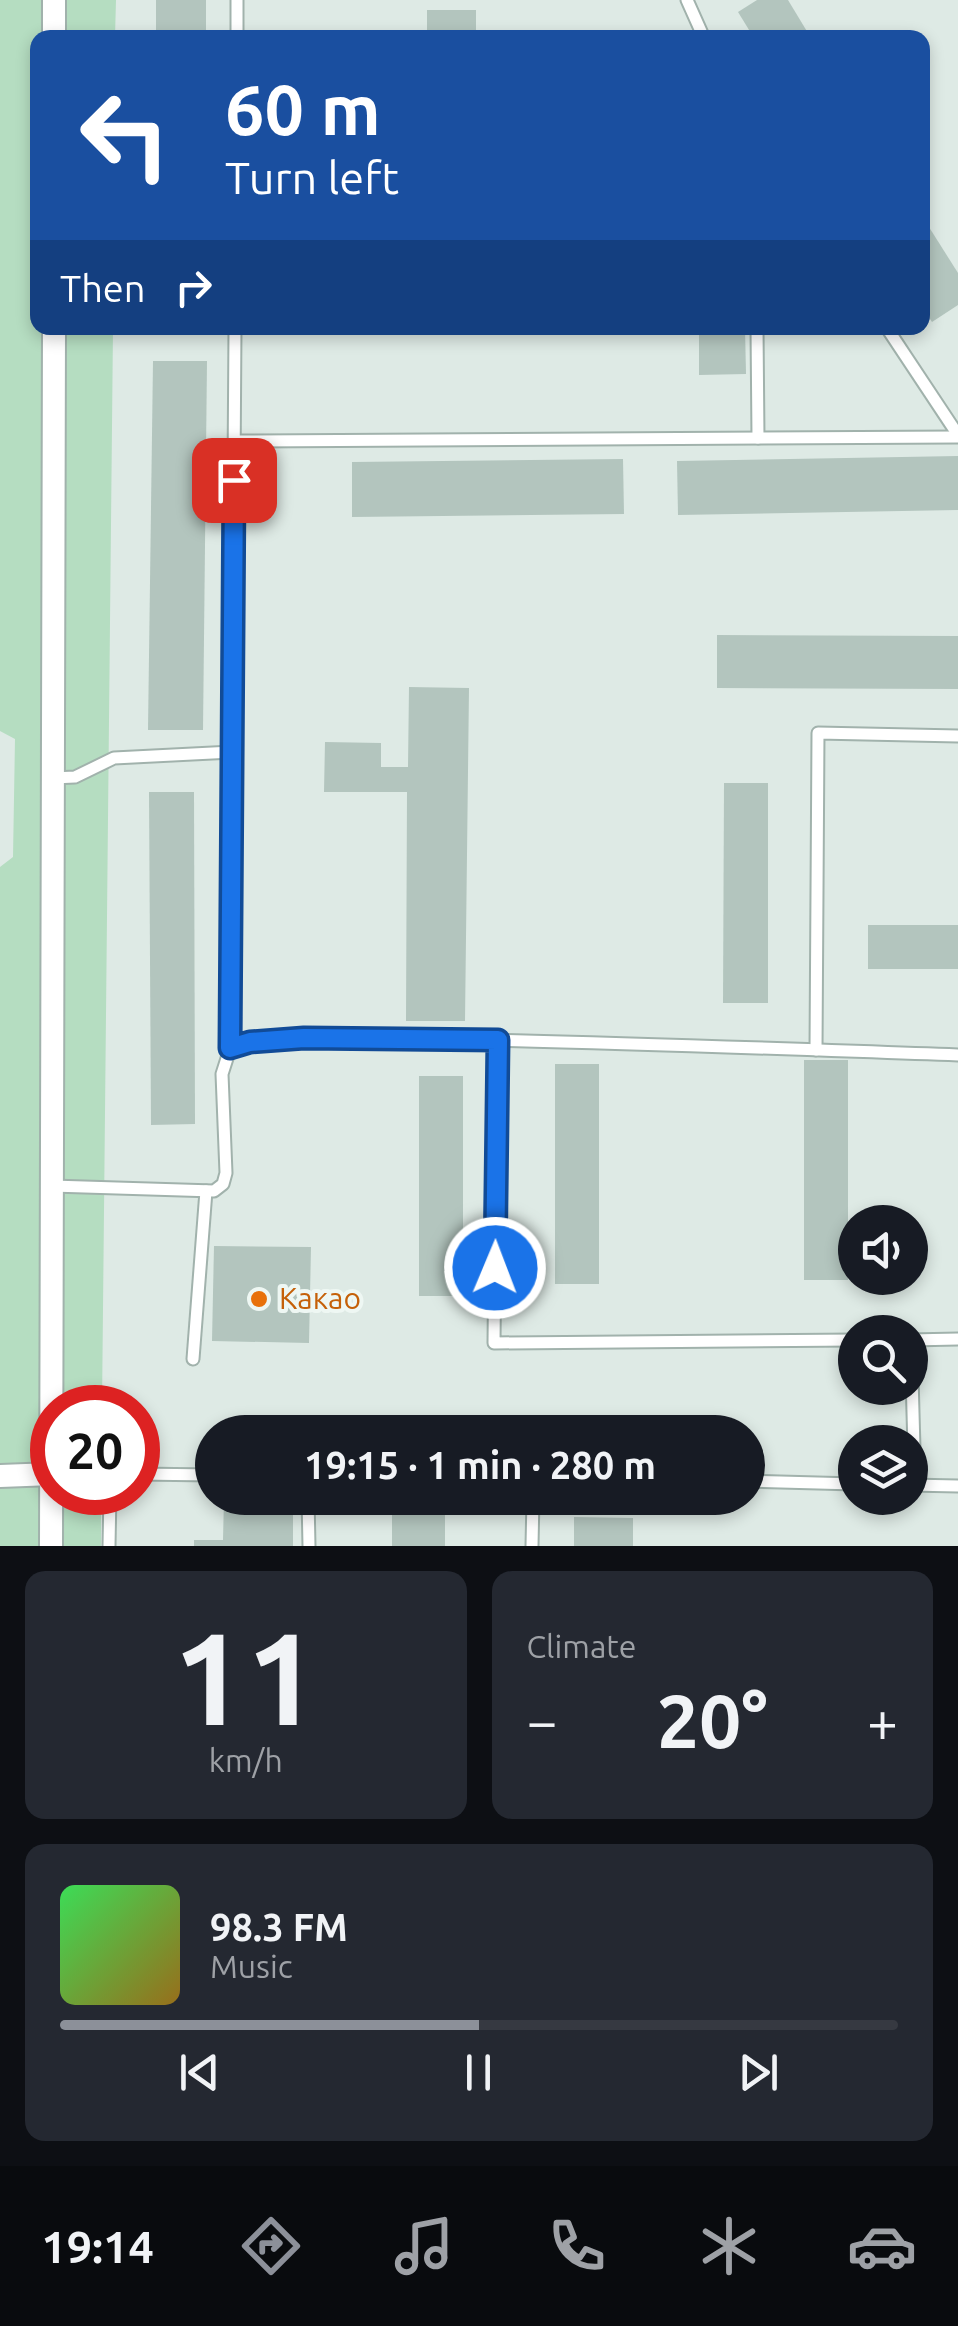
<!DOCTYPE html>
<html lang="en">
<head>
<meta charset="utf-8">
<style>
  :root { --surface:#171b24; --page:#242831; --text:#f1f3f6; --muted:#9ea1a6; --line:#363941; --accent:#8c9099 }
  body { margin:0; font-family:Ubuntu,sans-serif; background:var(--page); color:var(--text); height:100vh; display:flex; flex-direction:column; font-size:38px; white-space:nowrap }
  * { box-sizing:border-box; margin:0 }
  p { font-size:32px; color:var(--muted) }
  .icon { flex:none; width:55px; height:55px; fill:none; stroke:currentColor; stroke-width:2; stroke-linecap:round; stroke-linejoin:round }
  .map { position:relative; height:1546px; overflow:hidden }
  .side { display:flex; flex-direction:column; gap:25px; padding:25px; background:#0d0f14; flex:1 }
  .side>* { flex:none }
  .guide { position:absolute; left:30px; top:30px; width:900px; height:305px; border-radius:20px; box-shadow:0 5px 15px #0003; background:#1a4fa0; color:#fff; overflow:hidden }
  .fabs { position:absolute; left:838px; top:1205px; display:grid; gap:20px }
  .fabs a { display:grid; place-items:center; width:90px; height:90px; border-radius:50%; background:var(--surface); box-shadow:0 5px 15px #0003; font-size:50px }
  .speed { position:absolute; left:30px; top:1385px; display:flex; gap:20px; font-size:50px; font-weight:700; text-align:center }
  .speed>* { display:grid; place-content:center; width:130px; height:130px; border-radius:50%; background:var(--surface); box-shadow:0 5px 15px #0003; line-height:1 }
  .speed .limit { border:15px solid #d22; background:#fff; color:#111 }
  .pin { position:absolute; display:grid; place-items:center; width:85px; height:85px; color:#fff; margin:-42px; border-radius:20px; box-shadow:0 5px 15px #0006 }
  .me { position:absolute; width:110px; margin:-55px; rotate:1deg; stroke-linejoin:round; filter:drop-shadow(0 0 8px #0008) }
  .turn { display:flex; align-items:center; gap:35px; height:210px; padding:0 30px; font-size:45px }
  .turn .icon { width:130px; height:130px; stroke-width:2.5 }
  .turn b { display:block; font-size:70px; line-height:85px }
  .then { display:flex; align-items:center; height:95px; padding:0 30px; background:#0003; gap:20px; font-size:38px }
  .big { font-size:75px; font-weight:700; line-height:1.1 }
  .side .tile { flex:1; display:flex; flex-direction:column; justify-content:center; gap:15px; min-width:0; padding:0 35px; border-radius:20px; background:var(--page) }
  .side .dial { align-items:center; gap:0 }
  .dial b { font-size:130px; line-height:1 }
  .song { display:flex; align-items:center; gap:30px }
  .cover { width:120px; height:120px; border-radius:15px; background:linear-gradient(135deg,hsl(130 70% 55%),hsl(40 70% 35%)) }
  .played { height:10px; border-radius:5px; background:linear-gradient(90deg,var(--accent) 50%,var(--line) 50%) }
  .keys { display:flex; justify-content:space-around; direction:ltr }
  .heat { display:flex; justify-content:space-between; align-items:center; font-size:55px; direction:ltr }
  .side .tiles { flex:1; display:grid; gap:25px; grid-template-columns:1fr 1fr }
  .tile:last-child { grid-column:span 2 }
  .trip { position:absolute; left:195px; top:1415px; width:570px; height:100px; border-radius:50px; background:var(--surface); box-shadow:0 5px 15px #0003; font-weight:700; line-height:100px; text-align:center }
  .tabs { display:flex; height:160px; justify-content:space-around; align-items:center; background:#090b0e; color:var(--muted) }
  .tabs .icon { width:70px; height:70px }
  .tabs .on { color:var(--accent) }
  .tabs b { font-size:45px; color:var(--text) }
  .map>svg:first-child { display:block }
  .green { fill:#b5ddc1 }
  .building { fill:#b3c5be }
  .lines { fill:none; stroke-linecap:round; stroke-linejoin:round }
  .service-casing { stroke:#a1b2ac; stroke-width:15 }
  .minor-casing { stroke:#a1b2ac; stroke-width:26 }
  .service { stroke:#fff; stroke-width:11 }
  .minor { stroke:#fff; stroke-width:22 }
  .route-casing { stroke:#114b97; stroke-width:25 }
  .route { stroke:#1a73e8; stroke-width:18 }
  .food-dot { fill:#e8710a; stroke:#eef7f3; stroke-width:4 }
  .labels { text-anchor:middle; stroke-width:8; stroke-linejoin:round; paint-order:stroke }
  .food-label { font-size:30px; fill:#c56008; stroke:#eef7f3; text-anchor:start }
</style>
</head>
<body>
<div class="map">
<svg width="958" height="1546" viewBox="0 0 958 1546">
  <rect width="100%" height="100%" fill="#deeae5"/>
  <polygon class="green" points="0,0 116,0 115,37 38,38 38,328 113,328 102,1407 52,1408 52,1492 101,1493 101,1546 0,1546 0,867 13,857 15,739 0,731"/>
  <g class="building">
    <rect x="156" y="0" width="50" height="38"/>
    <polygon points="757,0 788,0 811,38 754,38 738,12"/>
    <rect x="427" y="10" width="49" height="28"/>
    <rect x="496" y="31" width="49" height="7"/>
    <polygon points="922,216 958,273 958,305 932,322 922,307"/>
    <polygon points="699,328 745,328 746,374 699,375"/>
    <polygon points="153,361 207,361 203,730 148,730"/>
    <polygon points="958,456 958,510 678,515 677,461"/>
    <polygon points="623,459 624,514 352,517 352,462"/>
    <polygon points="717,635 958,636 958,689 717,688"/>
    <polygon points="409,687 469,688 465,1021 406,1021 407,792 324,792 325,742 381,743 381,767 408,767"/>
    <polygon points="724,783 768,783 768,1003 723,1003"/>
    <polygon points="149,792 194,792 195,1124 151,1125"/>
    <rect x="868" y="925" width="90" height="44"/>
    <rect x="804" y="1060" width="44" height="220"/>
    <rect x="555" y="1064" width="44" height="220"/>
    <rect x="419" y="1076" width="44" height="220"/>
    <polygon points="214,1246 311,1247 309,1343 212,1341"/>
    <polygon points="224,1498 293,1498 293,1546 194,1546 194,1540 223,1540"/>
    <rect x="392" y="1510" width="53" height="36"/>
    <polygon points="574,1517 633,1518 633,1546 574,1546"/>
  </g>
  <g class="lines">
    <g class="service-casing">
      <g id="service">
        <polyline points="687,0 704,38"/>
        <polyline points="237,38 237,0"/>
        <polyline points="757,328 758,438"/>
        <polyline points="887,328 958,435"/>
        <polyline points="234,441 958,437"/>
        <polyline points="53,778 75,777 114,758 232,752"/>
        <polyline points="497,1040 494,1343 855,1340"/>
        <polyline points="230,1049 235,328"/>
        <polyline points="816,1050 818,733 958,736"/>
        <path d="M52,1186l162,5 9,-7 3,-11 -4,-99 8,-25c62,-21 146,-11 211,-10 173,3 345,10 517,16"/>
        <polyline points="910,1340 958,1339"/>
        <polyline points="911,1340 915,1485"/>
        <polyline points="193,1359 206,1191"/>
        <polyline points="138,1474 212,1475"/>
        <polyline points="748,1481 855,1484"/>
        <polyline points="910,1485 958,1486"/>
        <polyline points="308,1498 309,1546"/>
        <polyline points="109,1546 110,1492"/>
        <polyline points="532,1546 533,1498"/>
      </g>
    </g>
    <g class="minor-casing">
      <g id="minor">
        <polyline points="54,38 54,0"/>
        <polyline points="0,1476 52,1474"/>
        <polyline points="51,1546 54,328"/>
      </g>
    </g>
    <use href="#service" class="service"/>
    <use href="#minor" class="minor"/>
  </g>
  <g class="lines">
    <g class="route-casing">
      <polyline id="route" points="234,480 230,1048 250,1042 304,1038 498,1040 495,1268"/>
    </g>
    <use href="#route" class="route"/>
  </g>
  <circle class="food-dot" cx="259" cy="1299" r="10"/>
  <g class="labels">
    <g class="food-label">
      <text x="279" y="1309">Какао</text>
    </g>
  </g>
</svg>
<div class="fabs">
<a><svg class="icon" aria-label="sound" viewBox="0 0 24 24"><path d="M4 9h4l5-4v14l-5-4H4zM17 9q2 3 0 6"/></svg></a>
<a><svg class="icon" aria-label="search" viewBox="0 0 24 24"><circle cx="10" cy="10" r="6"/><path d="M15 15l6 6"/></svg></a>
<a><svg class="icon" aria-label="layers" viewBox="0 0 24 24"><path d="M12 4l9 5-9 5-9-5zM3 14l9 5 9-5"/></svg></a>
</div>
<div class="speed"><div class="limit">20</div></div>
<div class="pin" style="left:234px;top:480px;background:#d93025"><svg class="icon" aria-label="arrive" viewBox="0 0 24 24"><path d="M6 21V4h12l-3 4 3 4H6"/></svg></div>
<svg class="me" style="left:495px;top:1268px" viewBox="-20 -20 40 40"><circle r="17" fill="#1a73e8" stroke="#fff" stroke-width="3"/><path d="M0-11L8 9 0 5-8 9z" fill="#fff"/></svg>
<div class="trip">19:15 · 1 min · 280 m</div>
<div class="guide">
<div class="turn"><svg class="icon" aria-label="left" viewBox="0 0 24 24"><path d="M17 20v-9H6M10 6l-5 5 5 5"/></svg><div><b>60 m</b>Turn left</div></div>
<div class="then">Then<svg class="icon" aria-label="right" viewBox="0 0 24 24"><path d="M7 20v-9h11M14 6l5 5-5 5"/></svg></div>
</div>
</div>
<section class="side">
<div class="tiles">
<div class="tile dial"><b>11</b><p>km/h</p></div>
<div class="tile"><p>Climate</p>
<div class="heat"><a>−</a><b class="big">20°</b><a>+</a></div>
</div>
<div class="tile">
<div class="song"><i class="cover"></i><div><b>98.3 FM</b><p>Music</p></div></div>
<div class="played"></div>
<div class="keys"><svg class="icon" aria-label="previous" viewBox="0 0 24 24"><path d="M18 5L8 12l10 7zM5 5v14"/></svg><svg class="icon" aria-label="pause" viewBox="0 0 24 24"><path d="M8 5v14M16 5v14"/></svg><svg class="icon" aria-label="next" viewBox="0 0 24 24"><path d="M6 5l10 7-10 7zM19 5v14"/></svg></div>
</div>
</div>
</section>
<nav class="tabs">
<b>19:14</b>
<svg class="icon on" aria-label="directions" viewBox="0 0 24 24"><path d="M12 3l9 9-9 9-9-9zM9 14v-3h6M13 9l2 2-2 2"/></svg>
<svg class="icon" aria-label="music" viewBox="0 0 24 24"><path d="M9 18V5l10-2v13"/><circle cx="6" cy="18" r="3"/><circle cx="16" cy="16" r="3"/></svg>
<svg class="icon" aria-label="phone" viewBox="0 0 24 24"><path d="M5 4h4l2 5-3 2q2 4 5 5l2-3 5 2v4C11 20 4 13 5 4z"/></svg>
<svg class="icon" aria-label="climate" viewBox="0 0 24 24"><path d="M12 3v18M4 7l16 10M4 17L20 7"/></svg>
<svg class="icon" aria-label="car" viewBox="0 0 24 24"><path d="M5 17H2v-5l4-1 3-4h7l3 4 3 1v5h-3M9 17h6M6 11h13"/><circle cx="7" cy="17" r="2"/><circle cx="17" cy="17" r="2"/></svg>
</nav>
</body>
</html>
